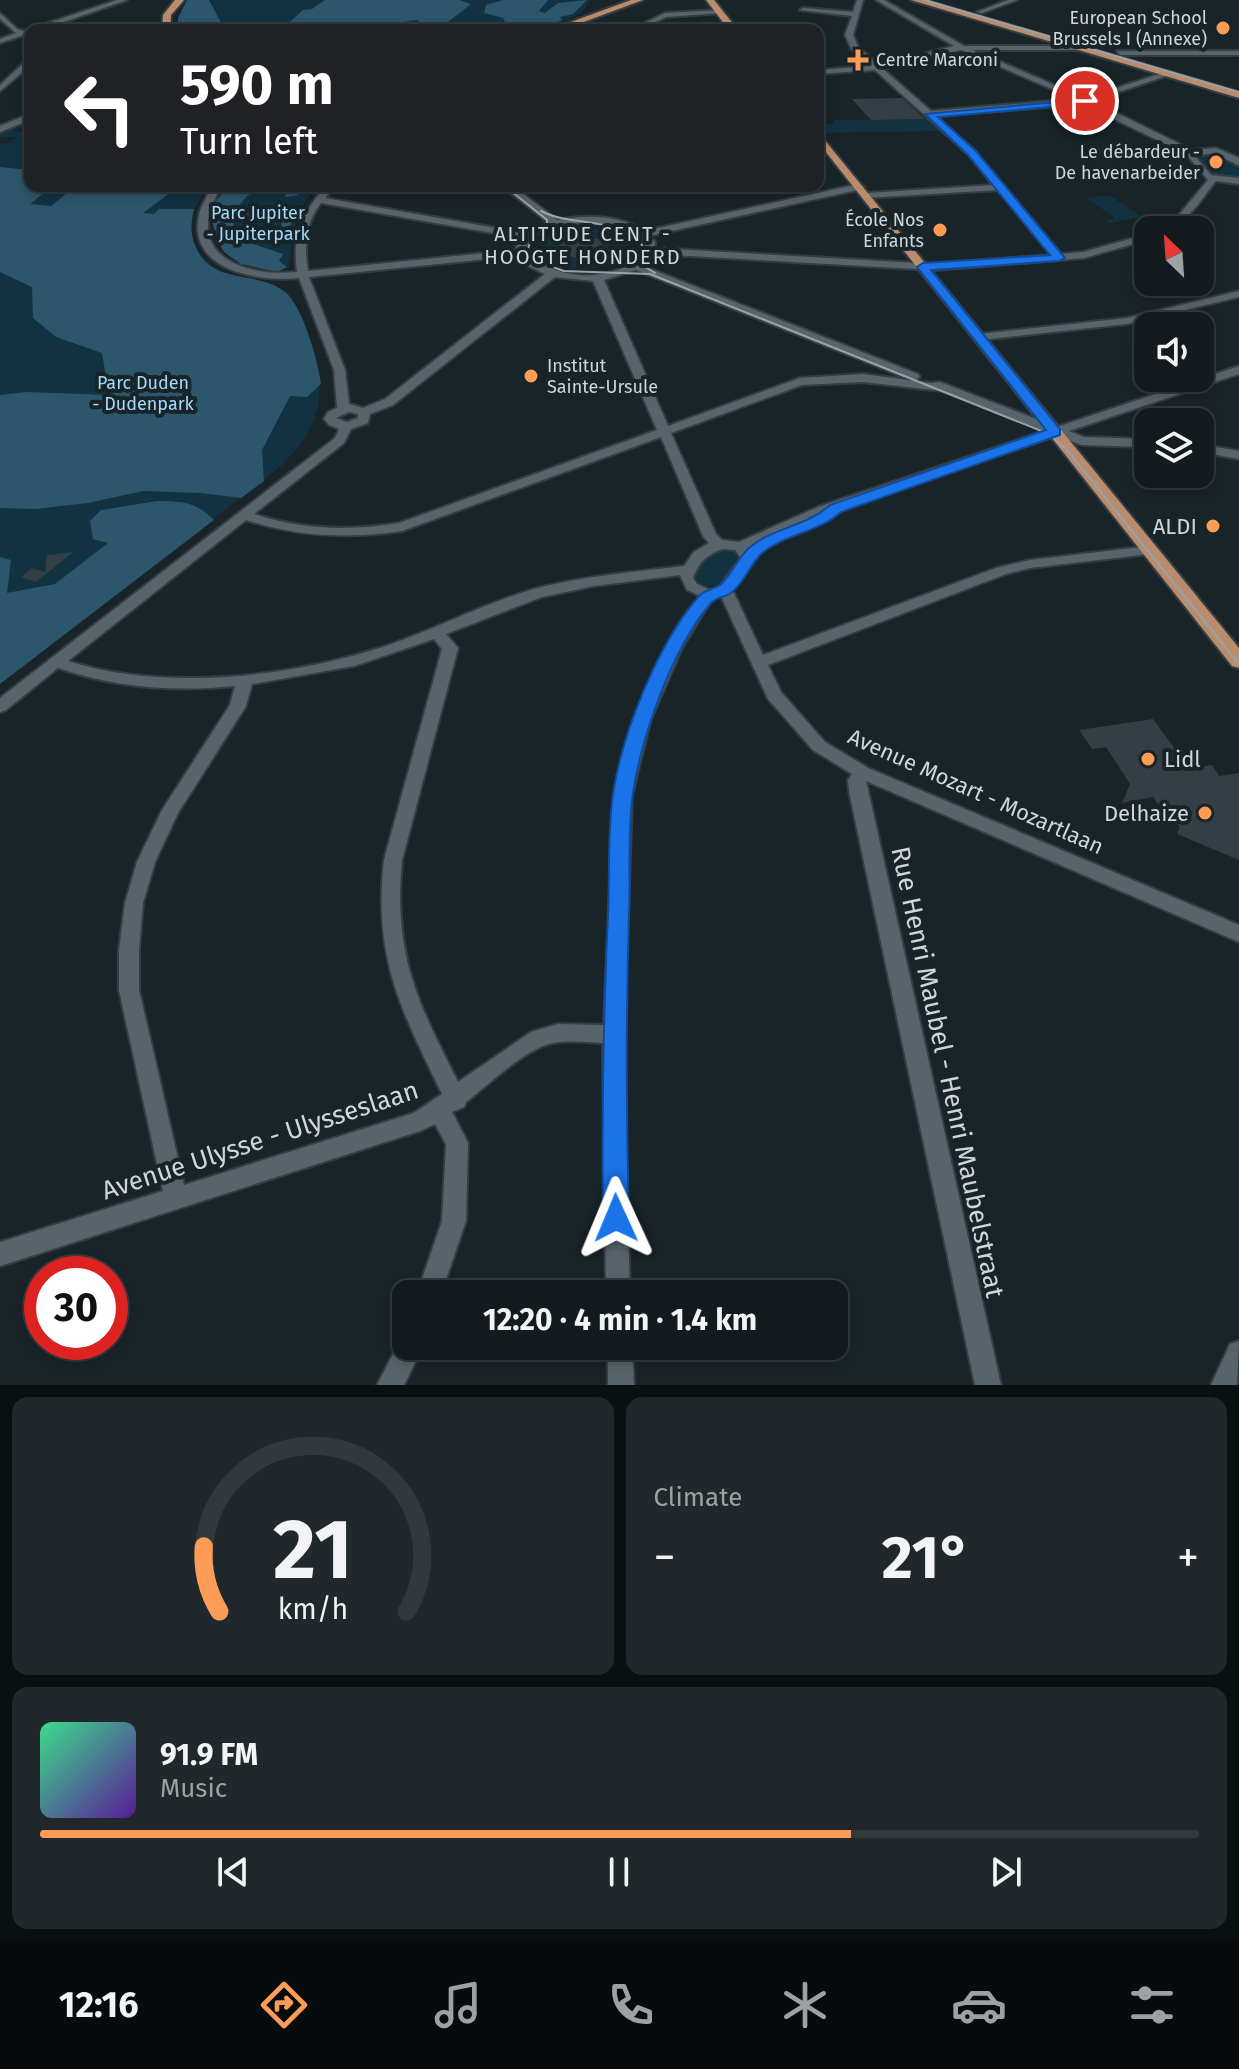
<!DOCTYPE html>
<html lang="en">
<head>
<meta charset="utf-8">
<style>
  :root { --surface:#131b1f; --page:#20282c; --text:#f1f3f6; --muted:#9da1a4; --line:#32393d; --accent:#fd9c56 }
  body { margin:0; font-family:"Fira Sans",sans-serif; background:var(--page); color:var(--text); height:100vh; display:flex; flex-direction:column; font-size:30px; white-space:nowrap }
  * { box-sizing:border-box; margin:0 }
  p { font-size:26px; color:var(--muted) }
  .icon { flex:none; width:44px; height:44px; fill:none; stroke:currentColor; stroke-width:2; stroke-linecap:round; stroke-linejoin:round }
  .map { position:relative; height:1385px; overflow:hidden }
  .drawer { display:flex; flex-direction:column; gap:12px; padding:12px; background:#0a0f11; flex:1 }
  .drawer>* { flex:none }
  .banner { position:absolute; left:24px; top:24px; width:800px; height:168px; border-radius:16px; box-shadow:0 4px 12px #0003,0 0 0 2px var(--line); background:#202124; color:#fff; overflow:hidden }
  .needle { width:52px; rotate:335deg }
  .tools { position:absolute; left:1134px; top:216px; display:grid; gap:16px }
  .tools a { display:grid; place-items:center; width:80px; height:80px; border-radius:16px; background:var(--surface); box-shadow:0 4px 12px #0003,0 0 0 2px var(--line); font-size:40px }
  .speed { position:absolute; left:24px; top:1256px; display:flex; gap:16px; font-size:40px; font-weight:700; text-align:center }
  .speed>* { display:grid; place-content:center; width:104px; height:104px; border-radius:50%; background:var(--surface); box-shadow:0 4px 12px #0003,0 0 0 2px var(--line); line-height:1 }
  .speed .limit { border:12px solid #d22; background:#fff; color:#111 }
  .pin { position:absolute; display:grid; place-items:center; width:68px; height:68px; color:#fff; margin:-34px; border:4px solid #fff; border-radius:50%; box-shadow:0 2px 8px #0007 }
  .me { position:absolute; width:88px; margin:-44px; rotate:359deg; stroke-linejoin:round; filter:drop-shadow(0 0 6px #0008) }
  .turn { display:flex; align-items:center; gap:28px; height:168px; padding:0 24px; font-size:36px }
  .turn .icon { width:104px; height:104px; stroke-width:2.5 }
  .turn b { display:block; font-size:56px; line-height:68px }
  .big { font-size:60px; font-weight:700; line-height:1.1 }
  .drawer .widget { flex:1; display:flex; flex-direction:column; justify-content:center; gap:12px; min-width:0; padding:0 28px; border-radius:16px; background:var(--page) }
  .drawer .dial { align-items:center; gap:0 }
  .dial svg { height:208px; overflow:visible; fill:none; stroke:var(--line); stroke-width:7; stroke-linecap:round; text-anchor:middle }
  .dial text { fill:var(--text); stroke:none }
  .song { display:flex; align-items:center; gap:24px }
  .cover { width:96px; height:96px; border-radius:12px; background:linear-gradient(135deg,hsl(150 70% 55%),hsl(270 70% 35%)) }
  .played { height:8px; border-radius:4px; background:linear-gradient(90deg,var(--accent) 70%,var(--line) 70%) }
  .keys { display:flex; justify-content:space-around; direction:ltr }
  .heat { display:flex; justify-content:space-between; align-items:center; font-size:44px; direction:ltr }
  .drawer .tiles { flex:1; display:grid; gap:12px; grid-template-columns:1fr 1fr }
  .widget:last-child { grid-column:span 2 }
  .trip { position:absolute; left:392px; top:1280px; width:456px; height:80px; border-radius:16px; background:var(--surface); box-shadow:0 4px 12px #0003,0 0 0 2px var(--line); font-weight:700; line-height:80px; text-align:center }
  .tabs { display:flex; height:128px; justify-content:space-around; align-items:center; background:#080b0c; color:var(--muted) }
  .tabs .icon { width:56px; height:56px }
  .tabs .on { color:var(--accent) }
  .tabs b { font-size:36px; color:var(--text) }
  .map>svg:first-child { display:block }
  .green { fill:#123242 }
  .forest { fill:#2c566c }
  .building { fill:#343f45 }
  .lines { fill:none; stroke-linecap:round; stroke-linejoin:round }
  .minor-casing { stroke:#363d42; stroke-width:4 }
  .major-casing { stroke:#363d42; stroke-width:4 }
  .minor { fill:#58646b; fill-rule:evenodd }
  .major { fill:#b88c6c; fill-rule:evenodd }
  .tram { stroke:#9ca3a8; stroke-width:2 }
  .route { fill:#1a73e8; stroke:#114b97; stroke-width:2 }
  .poi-dot { fill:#fd9c56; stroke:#192429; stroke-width:3 }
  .labels { text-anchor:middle; stroke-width:8; stroke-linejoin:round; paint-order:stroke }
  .far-poi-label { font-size:18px; fill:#d0d6da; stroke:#192429; text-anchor:end }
  .far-park-label { font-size:18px; fill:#a2daf8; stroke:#192429 }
  .far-neighbourhood-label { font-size:20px; letter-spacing:2px; fill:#d0d6da; stroke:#192429 }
  .poi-label { font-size:22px; fill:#d0d6da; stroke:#192429; text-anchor:end }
  .street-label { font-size:22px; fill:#d0d6da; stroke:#192429 }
  .near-street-label { font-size:26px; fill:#d0d6da; stroke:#192429 }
</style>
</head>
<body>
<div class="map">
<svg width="1239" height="1385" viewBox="0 0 1239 1385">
  <rect width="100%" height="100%" fill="#192429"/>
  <g class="green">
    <polygon points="187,0 591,0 581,13 545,30 178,30 178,18"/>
    <polygon points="928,119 940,131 825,133 818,125 834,124 833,120"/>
    <path d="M30,121v5l-18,4 18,3v53h177c-5,9 -11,18 -14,27 -9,35 17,58 48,66 14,3 29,3 41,11 13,8 17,24 22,37 22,60 25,90 -23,139l-281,218v-541l6,1 11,-7h-17v-4z"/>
    <polygon points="1206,152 1230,159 1239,169 1239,179 1208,173 1195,157"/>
    <path d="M225,186h93c-23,22 -27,52 -29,82l-8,1 -50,-18 -12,-30 3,-32z"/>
    <polygon points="1109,195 1142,217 1110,223 1107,221 1115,218 1087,198"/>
    <path d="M592,228c15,2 31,4 38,18l-1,6c-20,22 -67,21 -88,2l-1,-10c13,-15 33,-16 52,-16z"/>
    <polygon points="717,549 734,551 740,562 719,585 702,586 693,575"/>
  </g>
  <g class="forest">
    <polygon points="187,0 209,0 225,30 178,30 178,18"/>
    <path d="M325,0h134l12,4 -23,18 2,6c-15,5 -36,3 -51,-2l23,-2 -5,-4 -71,10h-65l22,-20 9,-1z"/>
    <polygon points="503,0 548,0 539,11 545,13 558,3 587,0 573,14 560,17 562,20 540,30 467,30 480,24 507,25 503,18 484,13 486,5"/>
    <path d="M0,167l30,3v16h22l-22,18 21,2 25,-20 88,3 6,4 -27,20 11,1 5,-5h35c-3,13 -4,24 1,36 16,42 62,24 90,47 18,14 33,70 36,92l-14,13 -17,-1 -28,54 2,31 -23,17 -40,-5 -58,-2 -55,12 -52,6 -36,-1v-113l26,-3 83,3 -7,-42 -46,-16 -23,-19 -1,-31 -32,-15z"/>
    <path d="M229,186h64l5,9 -13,2 2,-6c-25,-7 -39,-1 -52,21l36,1 22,5 -2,7 -10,5 1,-12 -43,1 -5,4 -2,14 51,17 -4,7 8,6 -10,5 -36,-8 -16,-11 -6,-9 -7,-23v-16z"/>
    <path d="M157,501c25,0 39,1 57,19l-214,164v-127l11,3 -4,33 48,-9 53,-41 -15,-4 -3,-18 11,-11z"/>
  </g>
  <g class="building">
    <polygon points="902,98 925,119 871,120 852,99"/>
    <polygon points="565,233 609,241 598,246 611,252 597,258 581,259 562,254 569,250 544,239"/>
    <polygon points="73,552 36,582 21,577 32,568 45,572 47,555"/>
    <polygon points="1153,719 1189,768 1212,765 1219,776 1239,773 1239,860 1177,834 1180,826 1170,821 1153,797 1122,803 1130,784 1106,747 1092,749 1079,730"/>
  </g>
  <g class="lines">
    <g class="minor-casing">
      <g id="minor">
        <polygon points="117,0 127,0 41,30 30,30 30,33 0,43 0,39 16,33 0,19 0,13 17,29 24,31"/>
        <path d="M857,0h6l-10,35 5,12 21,18 75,-19 -78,-46h8l80,46h121l-3,4h-109l112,48 84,-27v4l-77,26 100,49 24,-2 23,10v8l-24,-13 -20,3 16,19 28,3v6l-23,-3c-16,19 -31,49 -59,49l21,-14 30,-36 -22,-26 -103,-50 -147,12 39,35 86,103 22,-2 65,-18v6l-64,18 -150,12 -279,-16 -12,12 275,108 2,3 -6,4 -278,-111 -32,10 64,146 132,-48 63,-4 68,9 9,-1 117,45 182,-61v8l-170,57 15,6 64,2v8l-66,-2 -26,-9 -228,77 -80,36 7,9 -23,31 31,66 233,-87 34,-8 120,-14 7,4 -7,4 -120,14 -24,6 -238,91 13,27 44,50 43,26 371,157v17l-373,-161 135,604h-26l-126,-594 -1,-11 4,-6 -39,-24 -45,-51 -47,-103 -7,2 -7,9 -25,41 -31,71 -19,76 -9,265 7,234h-24l-3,-251c-16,-1 -33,-3 -50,0 -27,5 -65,42 -87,59l-2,5 -12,5 16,31 -2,78 -25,73h-24l25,-73 4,-77 -11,-20 -15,7 -420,135v-24l163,-51 -44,-201v-40l6,-47 12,-41 25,-52 68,-105 5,-19c-60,6 -119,2 -177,-18l-52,42 -6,2v-14l335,-260 4,-9 -10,-4 -5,-6 4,-7 9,-4 -3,-38 -35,-92c-40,4 -112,-7 -100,-63 2,-10 9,-19 12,-29h10c-4,10 -10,19 -12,29 -10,51 52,61 88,57 -5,-39 5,-57 28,-86h10l-10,12 200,35 23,-11 -46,-36h11l44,34c28,-5 62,-6 87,11l215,-47 5,3 -2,2 -213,47 6,6v6l279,16 117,-9 -53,-65 -134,8 -2,-2 5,-3 126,-8 -24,-30 -94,-85 -57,4v-4l53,-4 -19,-16 -7,-15 7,-19 -52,-6 3,-2 50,4zM961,50l100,43 14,6 -144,12 -48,-42zM321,203l200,35 -6,12 -207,21c-4,-24 -3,-48 13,-68zM582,223c24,0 46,1 63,20v10c-31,31 -88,29 -120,-1 5,-26 35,-28 57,-29zM518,256l10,10 17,8 -160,125 -22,9 -14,-4 -4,-34 -36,-93zM555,277l38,4 64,149 -258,93c-50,8 -97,7 -145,-9l90,-71 7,-14 17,-6 2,-9 23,-9zM863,382l79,9 103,40 -227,76 -79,35 -17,-2 -6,-6 -45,-101 131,-48zM349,412l9,2v4l-11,4 -11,-4zM661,437l42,99 6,7 -15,9 -10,14c-50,6 -101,10 -150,23 -51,15 -98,40 -148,57 -95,31 -222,46 -318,15l178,-141c52,17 102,19 156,11zM723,549l12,1 6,8 -21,28 -10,4 -13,-6 -4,-6c5,-15 14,-24 30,-29zM680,575l7,15 13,6 -34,52 -31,71 -21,76 -10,230 -46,-1 -27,8 -73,50c-41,-81 -65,-128 -56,-222l56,-212 -12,-14 96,-37 52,-11zM434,639l8,10 -58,211c-11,98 17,149 58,234l-28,19 -230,72 -45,-195v-40l4,-47 12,-41 23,-49 68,-107 6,-22 102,-18z"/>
        <polygon points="1008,0 1017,0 982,13 977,12"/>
        <polygon points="719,10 721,13 666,17 640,30 630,30 665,13"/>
        <polygon points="1117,51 1239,51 1239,55 1120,55"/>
        <polygon points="27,60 30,60 30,66 0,91 0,85"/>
        <polygon points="27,115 30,115 30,120 0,132 0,126"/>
        <polygon points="1239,291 1239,297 1127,324 980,340 974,337 980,334 1127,318"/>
        <polygon points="1200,444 1239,451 1239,459 1200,452"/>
        <polygon points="406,1336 406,1346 423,1346 404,1385 377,1385 402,1337"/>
        <polygon points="1239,1341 1237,1385 1211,1385 1230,1344"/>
        <polygon points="608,1346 632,1346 634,1385 608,1385"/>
      </g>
    </g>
    <g class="major-casing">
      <g id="major">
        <polygon points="175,0 184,0 171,15 170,30 162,30 163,15"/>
        <polygon points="631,0 643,0 562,30 549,30"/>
        <polygon points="706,0 714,0 738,30 729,30"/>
        <polygon points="911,0 924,0 1239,92 1239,98"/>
        <polygon points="356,27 402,27 406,30 352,30"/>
        <polygon points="818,132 1239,648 1239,668 1232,666 818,142"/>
      </g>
    </g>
    <use href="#minor" class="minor"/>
    <use href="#major" class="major"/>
    <g class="tram">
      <polyline points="925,0 1239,92"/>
      <polyline points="505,186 547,220 547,227 530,242 528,249 536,261 564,271 650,274 1049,434 1067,450 1239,664"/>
      <path d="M541,211c33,17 75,4 101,34l-1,19 14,9"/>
    </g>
  </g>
  <path class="route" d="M1088,99l-3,5 -147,13 38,34 89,107 -6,3 -128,9 129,159v6l-219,77c-21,20 -57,22 -80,42 -11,11 -17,29 -30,39 -7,5 -14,3 -21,11 -38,46 -68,130 -77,189 -6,39 -2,82 -4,122 -3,101 -3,202 0,303l-4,9 -9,4 -9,-4 -4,-9c-1,-101 0,-201 5,-303 2,-39 -1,-81 5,-121 9,-61 45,-151 86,-198 6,-7 14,-6 21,-11 12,-10 18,-28 30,-38 23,-19 59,-22 80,-42l216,-75 -129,-163 6,-4 127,-8 -82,-100 -43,-41z"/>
  <g class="poi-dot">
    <circle cx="1223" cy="28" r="8"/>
    <path d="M854 48h8v8h8v8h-8v8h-8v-8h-8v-8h8z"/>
    <circle cx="1216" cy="162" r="8"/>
    <circle cx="940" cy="230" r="8"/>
    <circle cx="531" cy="376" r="8"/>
    <circle cx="1213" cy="526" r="8"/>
    <circle cx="1148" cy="759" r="8"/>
    <circle cx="1205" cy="813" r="8"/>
  </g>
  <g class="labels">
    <g class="far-poi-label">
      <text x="1207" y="24">European School<tspan x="1207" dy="21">Brussels I (Annexe)</tspan></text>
      <text x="876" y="66" text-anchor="start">Centre Marconi</text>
      <text x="1200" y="158">Le débardeur -<tspan x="1200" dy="21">De havenarbeider</tspan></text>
      <text x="924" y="226">École Nos<tspan x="924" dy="21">Enfants</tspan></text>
      <text x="547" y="372" text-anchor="start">Institut<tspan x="547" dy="21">Sainte-Ursule</tspan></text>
    </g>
    <g class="far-park-label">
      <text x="258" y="219">Parc Jupiter<tspan x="258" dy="21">- Jupiterpark</tspan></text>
      <text x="143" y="389">Parc Duden<tspan x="143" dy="21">- Dudenpark</tspan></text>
    </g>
    <g class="far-neighbourhood-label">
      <text x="583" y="241">ALTITUDE CENT -<tspan x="583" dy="23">HOOGTE HONDERD</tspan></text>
    </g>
    <g class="poi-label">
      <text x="1197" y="534">ALDI</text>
      <text x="1164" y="767" text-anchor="start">Lidl</text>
      <text x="1189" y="821">Delhaize</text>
    </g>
    <g class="street-label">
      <text transform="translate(976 791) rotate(24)" y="8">Avenue Mozart - Mozartlaan</text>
    </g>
    <g class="near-street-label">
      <text transform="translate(948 1072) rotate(78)" y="9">Rue Henri Maubel - Henri Maubelstraat</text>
      <text transform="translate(260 1140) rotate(-18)" y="9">Avenue Ulysse - Ulysseslaan</text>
    </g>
  </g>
</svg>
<div class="tools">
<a><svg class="needle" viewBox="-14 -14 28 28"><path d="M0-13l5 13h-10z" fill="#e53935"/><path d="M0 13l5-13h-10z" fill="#9da1a4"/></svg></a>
<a><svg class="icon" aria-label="sound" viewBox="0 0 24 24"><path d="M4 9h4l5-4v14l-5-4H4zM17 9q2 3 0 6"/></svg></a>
<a><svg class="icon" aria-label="layers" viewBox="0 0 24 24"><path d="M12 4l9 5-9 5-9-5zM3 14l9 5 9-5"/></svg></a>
</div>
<div class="speed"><div class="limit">30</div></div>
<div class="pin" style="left:1085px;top:101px;background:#d93025"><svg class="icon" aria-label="arrive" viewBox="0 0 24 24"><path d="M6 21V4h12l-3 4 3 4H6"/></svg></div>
<svg class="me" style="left:616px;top:1218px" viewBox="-20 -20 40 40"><path d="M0-17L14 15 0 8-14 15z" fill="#1a73e8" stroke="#fff" stroke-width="4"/></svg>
<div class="trip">12:20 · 4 min · 1.4 km</div>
<div class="banner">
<div class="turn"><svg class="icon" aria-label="left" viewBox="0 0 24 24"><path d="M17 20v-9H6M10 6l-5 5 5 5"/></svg><div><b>590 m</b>Turn left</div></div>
</div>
</div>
<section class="drawer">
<div class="tiles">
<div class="widget dial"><svg viewBox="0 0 100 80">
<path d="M14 69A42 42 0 1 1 86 69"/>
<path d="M14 69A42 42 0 0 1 8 44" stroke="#fd9c56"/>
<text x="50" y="56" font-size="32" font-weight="700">21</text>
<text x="50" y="72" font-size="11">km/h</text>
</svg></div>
<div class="widget"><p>Climate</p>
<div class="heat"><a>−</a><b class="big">21°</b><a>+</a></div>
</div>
<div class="widget">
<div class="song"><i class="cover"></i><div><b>91.9 FM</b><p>Music</p></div></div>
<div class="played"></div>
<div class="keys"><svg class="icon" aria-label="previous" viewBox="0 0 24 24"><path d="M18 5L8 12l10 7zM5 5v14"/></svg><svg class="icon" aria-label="pause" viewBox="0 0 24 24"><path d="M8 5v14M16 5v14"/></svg><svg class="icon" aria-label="next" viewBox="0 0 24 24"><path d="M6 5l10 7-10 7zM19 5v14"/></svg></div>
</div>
</div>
</section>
<nav class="tabs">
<b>12:16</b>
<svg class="icon on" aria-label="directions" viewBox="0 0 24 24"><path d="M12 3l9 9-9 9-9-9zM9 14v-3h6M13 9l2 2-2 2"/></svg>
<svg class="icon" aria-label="music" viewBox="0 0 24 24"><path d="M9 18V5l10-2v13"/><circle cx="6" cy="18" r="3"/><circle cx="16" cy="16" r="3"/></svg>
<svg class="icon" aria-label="phone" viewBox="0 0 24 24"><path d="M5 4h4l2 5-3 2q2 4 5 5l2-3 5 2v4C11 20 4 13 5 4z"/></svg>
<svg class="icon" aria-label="climate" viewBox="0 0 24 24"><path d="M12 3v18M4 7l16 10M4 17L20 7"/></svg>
<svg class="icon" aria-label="car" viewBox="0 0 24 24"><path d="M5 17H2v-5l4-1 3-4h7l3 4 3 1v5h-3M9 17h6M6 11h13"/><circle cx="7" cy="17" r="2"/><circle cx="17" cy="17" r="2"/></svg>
<svg class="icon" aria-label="filters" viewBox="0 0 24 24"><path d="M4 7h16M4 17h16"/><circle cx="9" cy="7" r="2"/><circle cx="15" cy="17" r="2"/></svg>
</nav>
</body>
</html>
